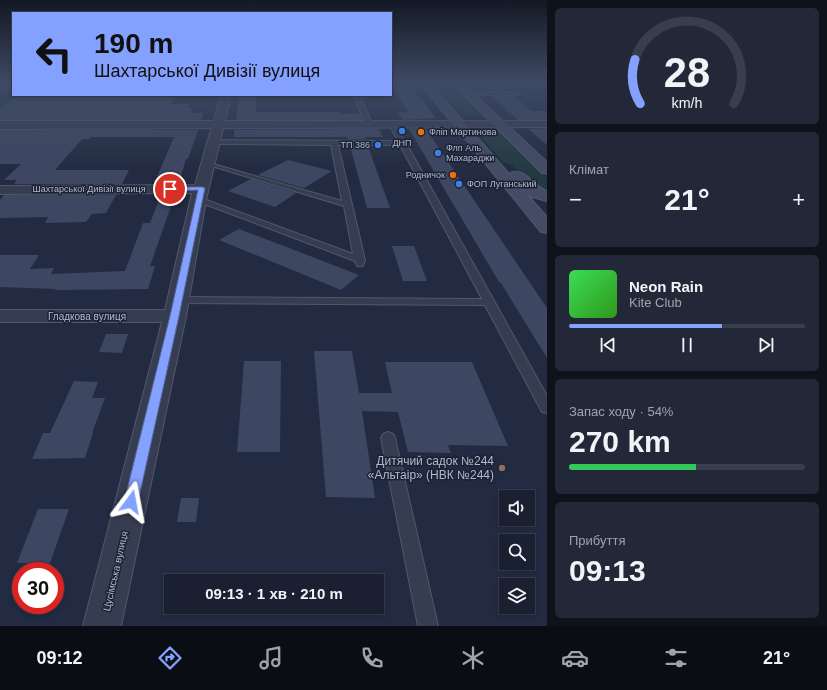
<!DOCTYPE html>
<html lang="uk">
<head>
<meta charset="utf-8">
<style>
  :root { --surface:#1a2031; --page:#232839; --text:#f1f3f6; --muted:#9fa3ab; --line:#383e4d; --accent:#84a1ff }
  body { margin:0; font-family:Helvetica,sans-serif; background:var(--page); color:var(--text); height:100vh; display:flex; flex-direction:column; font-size:15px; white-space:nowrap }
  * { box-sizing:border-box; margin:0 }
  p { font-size:13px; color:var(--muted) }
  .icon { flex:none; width:22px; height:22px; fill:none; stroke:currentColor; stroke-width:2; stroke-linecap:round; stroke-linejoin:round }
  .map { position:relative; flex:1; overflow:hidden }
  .panel { display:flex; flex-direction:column; gap:8px; padding:8px; background:#0e121b; width:280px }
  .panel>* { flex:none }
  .hud { position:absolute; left:12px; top:12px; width:380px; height:84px; border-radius:0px; box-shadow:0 2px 6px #0003,0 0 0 1px var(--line); background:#84a1ff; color:#111; overflow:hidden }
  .buttons { position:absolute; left:499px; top:490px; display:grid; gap:8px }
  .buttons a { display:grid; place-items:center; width:36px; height:36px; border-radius:0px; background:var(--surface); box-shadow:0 2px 6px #0003,0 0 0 1px var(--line); font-size:20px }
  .speed { position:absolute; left:12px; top:562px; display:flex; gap:8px; font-size:20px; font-weight:700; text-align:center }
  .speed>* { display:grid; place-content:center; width:52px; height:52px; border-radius:50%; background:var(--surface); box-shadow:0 2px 6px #0003,0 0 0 1px var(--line); line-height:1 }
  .speed .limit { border:6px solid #d22; background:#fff; color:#111 }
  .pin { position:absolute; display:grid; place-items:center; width:34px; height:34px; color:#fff; margin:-17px; border:2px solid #fff; border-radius:50%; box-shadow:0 1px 4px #0007 }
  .me { position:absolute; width:44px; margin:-22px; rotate:13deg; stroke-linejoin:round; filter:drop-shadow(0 0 3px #0008) }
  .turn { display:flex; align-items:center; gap:14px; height:84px; padding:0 16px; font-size:18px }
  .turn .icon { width:52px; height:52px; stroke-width:2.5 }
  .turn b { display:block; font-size:28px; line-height:34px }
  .big { font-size:30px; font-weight:700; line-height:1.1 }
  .panel .card { flex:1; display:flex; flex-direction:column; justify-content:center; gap:6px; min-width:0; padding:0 14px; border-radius:6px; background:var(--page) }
  .panel .dial { align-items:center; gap:0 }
  .dial svg { height:104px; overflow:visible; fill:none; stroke:var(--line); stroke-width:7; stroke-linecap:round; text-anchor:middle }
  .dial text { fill:var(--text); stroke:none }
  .song { display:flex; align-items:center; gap:12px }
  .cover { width:48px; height:48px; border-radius:6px; background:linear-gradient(135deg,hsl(130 70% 55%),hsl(110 70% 35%)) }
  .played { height:4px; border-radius:2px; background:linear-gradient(90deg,var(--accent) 65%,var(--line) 65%) }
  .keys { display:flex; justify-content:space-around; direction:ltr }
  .heat { display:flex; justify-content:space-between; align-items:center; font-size:22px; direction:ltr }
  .charge { height:6px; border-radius:3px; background:linear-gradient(90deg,#34c759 54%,var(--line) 0) }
  .trip { position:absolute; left:164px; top:574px; width:220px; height:40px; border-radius:0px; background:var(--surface); box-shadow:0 2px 6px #0003,0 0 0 1px var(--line); font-weight:700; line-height:40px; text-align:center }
  .tab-bar { display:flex; height:64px; justify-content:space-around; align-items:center; background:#0a0d14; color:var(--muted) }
  .tab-bar .icon { width:28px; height:28px }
  .tab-bar .current { color:var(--accent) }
  .tab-bar b { font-size:18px; color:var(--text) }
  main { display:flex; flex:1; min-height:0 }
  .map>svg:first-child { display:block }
  .green { fill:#243a42 }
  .building { fill:#3e4762 }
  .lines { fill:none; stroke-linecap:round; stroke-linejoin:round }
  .service-casing { stroke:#52586b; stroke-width:2 }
  .minor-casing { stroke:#52586b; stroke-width:2 }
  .tertiary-casing { stroke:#52586b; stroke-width:2 }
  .secondary-casing { stroke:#52586b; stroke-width:2 }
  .service { fill:#373d51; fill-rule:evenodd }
  .minor { fill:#373d51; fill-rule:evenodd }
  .tertiary { fill:#373d51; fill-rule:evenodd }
  .secondary { fill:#444b64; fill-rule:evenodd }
  .route { fill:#84a1ff; stroke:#5669a6 }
  .shop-dot { fill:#3f7fe0; stroke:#1c2236; stroke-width:1.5 }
  .food-dot { fill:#e8710a; stroke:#1c2236; stroke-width:1.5 }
  .education-dot { fill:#8d6e63; stroke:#1c2236; stroke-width:1.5 }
  .labels { text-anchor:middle; stroke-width:3; stroke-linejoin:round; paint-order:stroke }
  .far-poi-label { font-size:9px; fill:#b3b9cb; stroke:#1c2236; text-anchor:start }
  .far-street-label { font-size:9px; fill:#b3b9cb; stroke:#1c2236 }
  .street-label { font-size:10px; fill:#b3b9cb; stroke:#1c2236 }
  .near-poi-label { font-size:12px; fill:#b3b9cb; stroke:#1c2236; text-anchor:end }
</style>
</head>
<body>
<main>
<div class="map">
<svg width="547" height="626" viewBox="0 0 547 626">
  <rect width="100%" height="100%" fill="#222b41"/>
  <g class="green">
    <polygon points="435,82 446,83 454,92 468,98 487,118 473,115 463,117 433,84"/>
    <polygon points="475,129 487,132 499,130 547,178 547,193 533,188 513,166 503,162"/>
  </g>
  <g class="building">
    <polygon points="391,82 407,82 436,118 403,120 398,112 408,112 391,86"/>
    <polygon points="480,82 494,82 507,92 486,92 478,85"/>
    <polygon points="18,95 176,95 171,104 189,104 187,108 192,108 190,113 203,113 201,120 0,120 0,108"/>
    <polygon points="239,95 256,95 256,112 339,112 340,114 360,114 362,120 236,120"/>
    <polygon points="491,96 513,96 532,111 547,111 547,120 518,120"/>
    <polygon points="547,128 547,145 528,129"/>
    <polygon points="379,129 383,137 364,137 365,139 348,139 347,137 234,137 234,130"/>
    <polygon points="409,129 426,129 547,308 547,358 501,283 499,282"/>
    <polygon points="0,130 198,130 188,159 186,159 180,179 156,179 174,137 91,137 89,139 82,139 55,170 129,170 122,184 14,184 17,180 4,180 21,164 0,164"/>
    <polygon points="350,146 368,146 390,208 367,208"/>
    <polygon points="288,160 332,171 304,188 258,175"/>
    <polygon points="251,179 296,193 275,207 228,191"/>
    <polygon points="4,195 116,195 106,213 92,214 86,222 45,223 48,217 0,218 0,200"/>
    <polygon points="161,195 175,195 150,266 155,266 148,289 55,290 56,289 0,287 0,255 39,255 30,269 54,268 51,274 125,271 143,223 150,223"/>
    <polygon points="239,229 284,246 359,275 341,290 219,240"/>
    <polygon points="392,246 414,246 427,281 403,281"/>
    <polygon points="106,334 128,334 122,353 99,352"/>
    <polygon points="314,351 352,351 359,393 392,393 385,362 472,362 508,446 448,445 451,453 408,452 398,412 362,411 375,498 326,497"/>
    <polygon points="244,361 281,361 280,452 237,452"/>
    <polygon points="74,381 98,382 92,398 105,398 92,433 93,433 85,458 32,459 43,433 50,433"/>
    <polygon points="181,498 199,498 196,522 177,522"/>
    <polygon points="38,509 69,509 50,563 17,563"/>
  </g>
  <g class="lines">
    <g class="service-casing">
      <g id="service">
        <polygon points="502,82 507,82 521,94 519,95 468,95 466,94 468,93 514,93"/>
        <polygon points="353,95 359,95 372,124 371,125 366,124"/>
        <polygon points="390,123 394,123 406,143 547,396 547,413 542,412 485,305 178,303 173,300 178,297 482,299 400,145 338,145 365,260 363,266 357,266 355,261 194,200 195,198 201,198 353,254 344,206 205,164 210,163 342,201 331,145 214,144 211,142 214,140 398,141 389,124"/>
        <polygon points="388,432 393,434 395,438 438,626 418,626 381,438 383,434"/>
      </g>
    </g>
    <g class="minor-casing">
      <g id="minor">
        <rect x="0" y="85" width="13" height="6"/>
        <polygon points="221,95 231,95 206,200 186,316 121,626 83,626 162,322 0,322 0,310 165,310 192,193 0,194 0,186 195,185"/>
      </g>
    </g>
    <g class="tertiary-casing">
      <polygon id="tertiary" points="0,121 547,121 547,127 0,129"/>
    </g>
    <g class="secondary-casing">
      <g id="secondary">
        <path d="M419,82h10l81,93 2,-3c14,-3 22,15 35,19v10l-15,-4 -8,-6 23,26v16l-6,-1z"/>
        <polygon points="451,82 461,82 547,162 547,174 542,173"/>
      </g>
    </g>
    <use href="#service" class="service"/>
    <use href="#minor" class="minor"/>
    <use href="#tertiary" class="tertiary"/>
    <use href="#secondary" class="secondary"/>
  </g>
  <linearGradient id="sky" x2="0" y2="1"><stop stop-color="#131824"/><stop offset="0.48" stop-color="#3e4a65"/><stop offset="1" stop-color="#3e4a65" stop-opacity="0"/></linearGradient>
  <rect width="547" height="170" fill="url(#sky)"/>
  <polygon class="route" points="168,187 202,187 205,188 179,316 138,502 136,506 131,508 126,506 124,502 170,316 198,190 170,191 168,190"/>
  <g class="shop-dot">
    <circle cx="402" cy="131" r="4"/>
    <circle cx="378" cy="145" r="4"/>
    <circle cx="438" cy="153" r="4"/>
    <circle cx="459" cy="184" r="4"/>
  </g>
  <g class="food-dot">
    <circle cx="421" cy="132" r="4"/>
    <circle cx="453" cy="175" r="4"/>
  </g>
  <circle class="education-dot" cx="502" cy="468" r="4"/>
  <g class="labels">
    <g class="far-poi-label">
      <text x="429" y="135">Фліп Мартинова</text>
      <text x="402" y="146" text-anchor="middle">ДНП</text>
      <text x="370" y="148" text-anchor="end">ТП 386</text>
      <text x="446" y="151">Флп Аль<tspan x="446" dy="10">Махараджи</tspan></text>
      <text x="445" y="178" text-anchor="end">Родничок</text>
      <text x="467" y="187">ФОП Луганський</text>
    </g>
    <g class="far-street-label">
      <text x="89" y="192">Шахтарської Дивізії вулиця</text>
    </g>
    <g class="street-label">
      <text x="87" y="320">Гладкова вулиця</text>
      <text transform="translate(115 571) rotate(-77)" y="4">Цусімська вулиця</text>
    </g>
    <g class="near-poi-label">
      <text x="494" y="465">Дитячий садок №244<tspan x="494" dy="14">«Альтаір» (НВК №244)</tspan></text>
    </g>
  </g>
</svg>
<div class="buttons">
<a><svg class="icon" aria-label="sound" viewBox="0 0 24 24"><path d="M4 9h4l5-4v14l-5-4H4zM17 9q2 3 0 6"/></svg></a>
<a><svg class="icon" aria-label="search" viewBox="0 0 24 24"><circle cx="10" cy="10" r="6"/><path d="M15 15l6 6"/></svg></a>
<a><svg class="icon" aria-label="layers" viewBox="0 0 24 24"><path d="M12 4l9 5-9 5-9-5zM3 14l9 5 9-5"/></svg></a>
</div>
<div class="speed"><div class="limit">30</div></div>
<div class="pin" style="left:170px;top:189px;background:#d93025"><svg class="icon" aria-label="arrive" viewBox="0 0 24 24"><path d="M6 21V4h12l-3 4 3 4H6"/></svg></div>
<svg class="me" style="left:131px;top:502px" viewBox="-20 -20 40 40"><path d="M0-17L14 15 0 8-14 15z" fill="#84a1ff" stroke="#fff" stroke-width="4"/></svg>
<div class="trip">09:13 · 1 хв · 210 m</div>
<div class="hud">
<div class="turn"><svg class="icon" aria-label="left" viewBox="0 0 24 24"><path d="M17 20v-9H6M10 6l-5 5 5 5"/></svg><div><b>190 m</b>Шахтарської Дивізії вулиця</div></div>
</div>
</div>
<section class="panel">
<div class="card dial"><svg viewBox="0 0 100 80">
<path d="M14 69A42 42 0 1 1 86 69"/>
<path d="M14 69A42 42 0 0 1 10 35" stroke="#84a1ff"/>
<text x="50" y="56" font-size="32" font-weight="700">28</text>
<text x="50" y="72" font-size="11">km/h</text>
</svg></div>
<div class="card"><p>Клімат</p>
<div class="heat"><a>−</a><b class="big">21°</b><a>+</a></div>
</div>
<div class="card">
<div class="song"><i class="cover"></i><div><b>Neon Rain</b><p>Kite Club</p></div></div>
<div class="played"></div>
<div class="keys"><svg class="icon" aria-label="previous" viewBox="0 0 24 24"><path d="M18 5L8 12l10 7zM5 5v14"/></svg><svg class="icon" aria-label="pause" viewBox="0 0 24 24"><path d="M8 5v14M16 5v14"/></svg><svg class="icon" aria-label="next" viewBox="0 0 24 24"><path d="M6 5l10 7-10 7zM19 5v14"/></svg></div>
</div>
<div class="card"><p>Запас ходу · 54%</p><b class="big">270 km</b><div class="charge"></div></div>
<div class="card"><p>Прибуття</p><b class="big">09:13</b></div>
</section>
</main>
<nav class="tab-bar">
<b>09:12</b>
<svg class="icon current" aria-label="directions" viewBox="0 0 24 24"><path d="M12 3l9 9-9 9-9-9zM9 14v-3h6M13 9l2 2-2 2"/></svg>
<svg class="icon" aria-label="music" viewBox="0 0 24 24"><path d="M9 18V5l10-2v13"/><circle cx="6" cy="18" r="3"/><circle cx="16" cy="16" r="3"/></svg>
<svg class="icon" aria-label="phone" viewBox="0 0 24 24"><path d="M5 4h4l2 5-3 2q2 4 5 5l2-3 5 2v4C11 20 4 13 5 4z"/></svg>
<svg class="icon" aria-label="climate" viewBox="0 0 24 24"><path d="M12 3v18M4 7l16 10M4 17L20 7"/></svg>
<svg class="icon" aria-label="car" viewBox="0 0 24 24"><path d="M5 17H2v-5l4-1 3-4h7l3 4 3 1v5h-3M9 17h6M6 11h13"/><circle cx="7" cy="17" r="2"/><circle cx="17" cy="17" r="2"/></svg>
<svg class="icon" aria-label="filters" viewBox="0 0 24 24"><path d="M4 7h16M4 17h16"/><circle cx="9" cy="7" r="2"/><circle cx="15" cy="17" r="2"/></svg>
<b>21°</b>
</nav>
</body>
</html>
